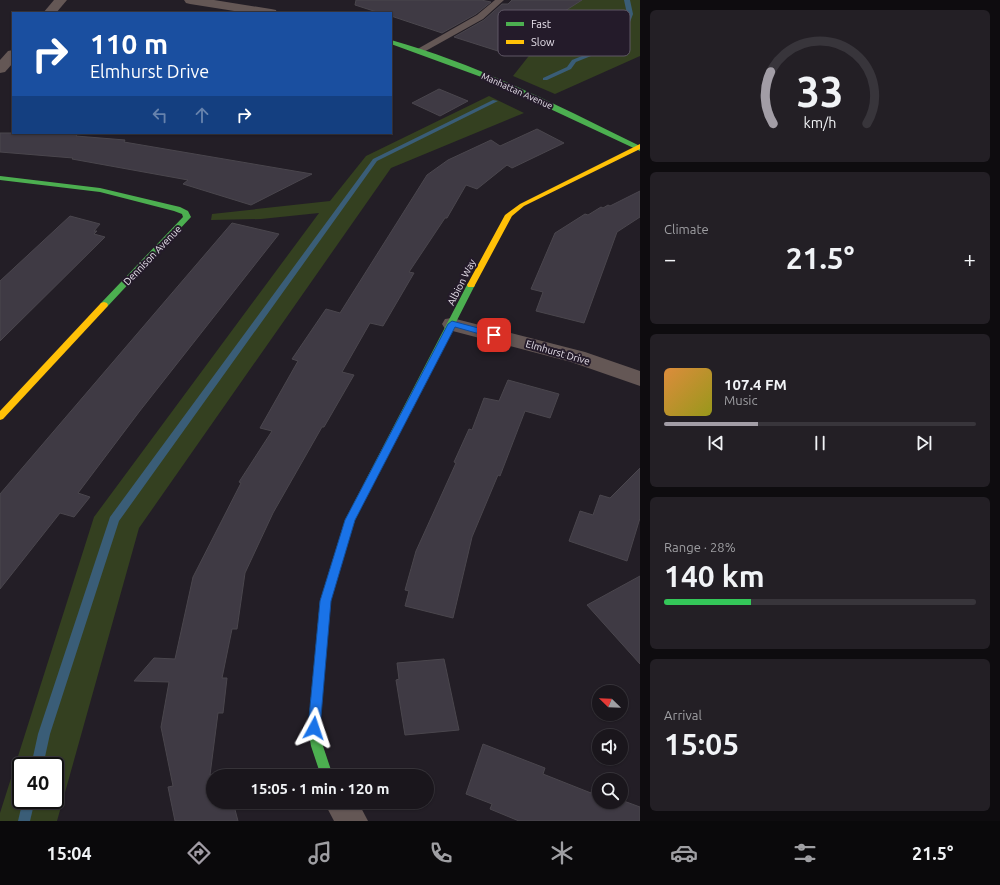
<!DOCTYPE html>
<html lang="en">
<head>
<meta charset="utf-8">
<style>
  :root { --surface:#1a161c; --page:#231f25; --text:#f1f3f6; --muted:#9f9fa3; --line:#38353b; --accent:#a29da6 }
  body { margin:0; font-family:Ubuntu,sans-serif; background:var(--page); color:var(--text); height:100vh; display:flex; flex-direction:column; font-size:15px; white-space:nowrap }
  * { box-sizing:border-box; margin:0 }
  p { font-size:13px; color:var(--muted) }
  .icon { flex:none; width:22px; height:22px; fill:none; stroke:currentColor; stroke-width:2; stroke-linecap:round; stroke-linejoin:round }
  .map { position:relative; flex:1; overflow:hidden }
  .panel { display:flex; flex-direction:column; gap:10px; padding:10px; background:#0e0c0f; width:360px }
  .panel>* { flex:none }
  .guide { position:absolute; left:12px; top:12px; width:380px; height:122px; border-radius:0px; box-shadow:0 1px 3px #0004,0 0 0 1px var(--line); background:#1a4fa0; color:#fff; overflow:hidden }
  .needle { width:26px; rotate:293deg }
  .fabs { position:absolute; left:592px; top:685px; display:grid; gap:8px }
  .fabs a { display:grid; place-items:center; width:36px; height:36px; border-radius:50%; background:var(--surface); box-shadow:0 1px 3px #0004,0 0 0 1px var(--line); font-size:20px }
  .speed { position:absolute; left:12px; top:757px; display:flex; gap:8px; font-size:20px; font-weight:700; text-align:center }
  .speed>* { display:grid; place-content:center; width:52px; height:52px; border-radius:50%; background:var(--surface); box-shadow:0 1px 3px #0004,0 0 0 1px var(--line); line-height:1 }
  .speed .limit { border:2px solid #111; border-radius:6px; background:#fff; color:#111 }
  .pin { position:absolute; display:grid; place-items:center; width:34px; height:34px; color:#fff; margin:-17px; border-radius:8px; box-shadow:0 2px 6px #0006 }
  .me { position:absolute; width:44px; margin:-22px; rotate:5deg; stroke-linejoin:round; filter:drop-shadow(0 0 3px #0008) }
  .turn { display:flex; align-items:center; gap:14px; height:84px; padding:0 12px; font-size:18px }
  .turn .icon { width:52px; height:52px; stroke-width:2.5 }
  .turn b { display:block; font-size:28px; line-height:34px }
  .lanes { display:flex; align-items:center; height:38px; padding:0 12px; background:#0003; justify-content:center; gap:20px; direction:ltr }
  .lanes .off { opacity:.35 }
  .big { font-size:30px; font-weight:600; line-height:1.1 }
  .panel .tile { flex:1; display:flex; flex-direction:column; justify-content:center; gap:6px; min-width:0; padding:0 14px; border-radius:6px; background:var(--page) }
  .panel .dial { align-items:center; gap:0 }
  .dial svg { height:104px; overflow:visible; fill:none; stroke:var(--line); stroke-width:7; stroke-linecap:round; text-anchor:middle }
  .dial text { fill:var(--text); stroke:none }
  .song { display:flex; align-items:center; gap:12px }
  .cover { width:48px; height:48px; border-radius:6px; background:linear-gradient(135deg,hsl(30 70% 55%),hsl(60 70% 35%)) }
  .played { height:4px; border-radius:2px; background:linear-gradient(90deg,var(--accent) 30%,var(--line) 30%) }
  .keys { display:flex; justify-content:space-around; direction:ltr }
  .heat { display:flex; justify-content:space-between; align-items:center; font-size:22px; direction:ltr }
  .charge { height:6px; border-radius:3px; background:linear-gradient(90deg,#34c759 28%,var(--line) 0) }
  .trip { position:absolute; left:206px; top:769px; width:228px; height:40px; border-radius:20px; background:var(--surface); box-shadow:0 1px 3px #0004,0 0 0 1px var(--line); font-weight:600; line-height:40px; text-align:center }
  .tab-bar { display:flex; height:64px; justify-content:space-around; align-items:center; background:#0a090b; color:var(--muted) }
  .tab-bar .icon { width:28px; height:28px }
  .tab-bar .on { color:var(--accent) }
  .tab-bar b { font-size:18px; color:var(--text) }
  main { display:flex; flex:1; min-height:0 }
  .map>svg:first-child { display:block }
  .green { fill:#344020; fill-rule:evenodd }
  .lines { fill:none; stroke-linecap:round; stroke-linejoin:round }
  .stream { fill:#3a5d77; fill-rule:evenodd }
  .building { fill:#3f3a44; stroke:#4a464d }
  .lane { fill:#645755; fill-rule:evenodd }
  .street { fill:#645755; fill-rule:evenodd }
  .fast { fill:#4caf50; fill-rule:evenodd }
  .slow { fill:#ffc107; fill-rule:evenodd }
  .route { fill:#1a73e8; stroke:#114b97 }
  .labels { text-anchor:middle; stroke-width:4; stroke-linejoin:round; paint-order:stroke }
  .far-street-label { font-size:9px; fill:#e7e1eb; stroke:#241b2a }
  .street-label { font-size:10px; fill:#e7e1eb; stroke:#241b2a }
  .key { fill:#241b2a; stroke:#5e5664; stroke-width:1 }
  .key-label { font-size:11px; fill:#e7e1eb }
</style>
</head>
<body>
<main>
<div class="map">
<svg width="640" height="821" viewBox="0 0 640 821">
  <rect width="100%" height="100%" fill="#231e26"/>
  <g class="green">
    <polygon points="573,0 640,0 640,56 555,94 513,76"/>
    <path d="M489,96l35,17 -133,55 -252,360 -82,293h-57v-8l94,-296 225,-304 -58,6 -50,1 1,-6 118,-13 36,-45zM21,766h34v34h-34z"/>
  </g>
  <g class="lines">
    <g class="stream">
      <polygon points="624,0 630,0 633,14 627,30 618,39 596,54 576,62 571,69 547,80 543,80 543,78 567,67 572,60 592,52 614,37 622,29 627,14"/>
      <polygon points="493,100 498,101 377,161 119,521 50,734 43,766 31,766 38,734 110,517 373,159"/>
      <polygon points="23,800 35,800 30,821 18,821"/>
    </g>
  </g>
  <g class="building">
    <polygon points="356,0 481,0 491,2 476,14 442,33 391,16 391,13 380,13 355,5"/>
    <polygon points="512,0 582,0 501,52 454,37 484,20 502,4 508,4"/>
    <polygon points="439,89 468,101 440,116 412,103"/>
    <polygon points="537,129 564,143 512,168 507,165 477,189 466,185 447,218 445,218 409,272 414,273 383,326 370,323 342,372 354,375 324,427 322,427 273,513 245,573 237,629 232,629 222,678 227,678 223,713 218,713 210,775 224,770 226,776 213,776 213,802 233,802 238,821 175,821 168,787 173,786 161,727 169,682 134,681 154,658 175,659 193,577 241,483 239,482 272,431 260,428 298,361 292,359 326,309 340,313 427,175 448,160 491,140 500,146"/>
    <polygon points="0,133 78,133 76,136 125,140 124,142 312,174 251,205 183,184 188,180 72,159 73,158 0,152"/>
    <polygon points="640,191 640,217 617,232 584,323 536,311 543,292 531,289 555,233 585,214 588,215 601,207 603,208 608,205 610,206"/>
    <polygon points="70,216 100,224 94,231 97,231 94,234 105,237 0,341 0,281"/>
    <polygon points="232,223 279,234 139,412 78,493 90,497 74,517 60,513 0,589 0,494"/>
    <polygon points="508,380 559,394 550,418 525,411 500,476 498,475 472,537 453,618 405,606 409,591 405,590 416,551 456,463 454,462 469,429 472,430 484,398 499,401"/>
    <polygon points="640,468 640,518 627,561 569,541 580,511 593,515 600,495 610,498"/>
    <polygon points="640,576 640,664 587,605"/>
    <polygon points="444,659 459,730 405,735 396,680 399,679 397,663"/>
    <polygon points="483,744 545,768 543,774 591,793 592,789 599,791 599,802 621,802 621,800 640,807 640,821 519,821 490,809 492,804 466,794"/>
  </g>
  <g class="lines">
    <polygon class="lane" points="495,0 504,0 483,19 422,53 419,54 414,51 477,15"/>
    <g class="street">
      <polygon points="54,0 67,0 56,13 43,13"/>
      <polygon points="184,0 214,0 271,9 276,10 277,13 247,13 190,4 186,3"/>
      <polygon points="13,50 13,63 5,72 0,73 0,60 8,51"/>
      <polygon points="452,318 585,352 640,371 640,386 571,362 445,329 442,324 445,319"/>
      <polygon points="324,802 358,802 368,821 334,821"/>
    </g>
    <g class="fast">
      <path d="M391,40c87,24 169,67 249,106v5l-156,-73 -93,-34z"/>
      <polygon points="0,176 100,188 180,207 188,211 191,217 107,307 101,307 100,305 101,303 183,217 182,214 174,211 100,192 0,180"/>
      <polygon points="468,283 474,283 475,285 355,520 330,601 320,728 323,746 333,776 321,776 311,746 308,728 320,601 345,520"/>
    </g>
    <g class="slow">
      <polygon points="640,144 640,149 524,206 512,216 475,285 474,287 468,287 467,285 505,215 520,204"/>
      <polygon points="104,302 107,303 108,305 107,307 3,419 0,420 0,411 101,303"/>
    </g>
  </g>
  <polygon class="route" points="452,321 497,333 498,335 494,338 455,327 355,520 331,601 320,728 318,732 314,734 309,732 308,728 320,601 345,520 448,324"/>
  <g class="labels">
    <g class="far-street-label">
      <text transform="translate(517 91) rotate(24)" y="3">Manhattan Avenue</text>
    </g>
    <g class="street-label">
      <text transform="translate(152 255) rotate(-46)" y="4">Dennison Avenue</text>
      <text transform="translate(461 282) rotate(-63)" y="4">Albion Way</text>
      <text transform="translate(558 352) rotate(16)" y="4">Elmhurst Drive</text>
    </g>
  </g>
  <rect x="498" y="10" width="132" height="46" rx="6" class="key"/>
  <rect x="506" y="22" width="18" height="4" fill="#4caf50"/>
  <rect x="506" y="40" width="18" height="4" fill="#ffc107"/>
  <g class="key-label">
    <text x="531" y="28">Fast</text>
    <text x="531" y="46">Slow</text>
  </g>
</svg>
<div class="fabs">
<a><svg class="needle" viewBox="-14 -14 28 28"><path d="M0-13l5 13h-10z" fill="#e53935"/><path d="M0 13l5-13h-10z" fill="#9f9fa3"/></svg></a>
<a><svg class="icon" aria-label="sound" viewBox="0 0 24 24"><path d="M4 9h4l5-4v14l-5-4H4zM17 9q2 3 0 6"/></svg></a>
<a><svg class="icon" aria-label="search" viewBox="0 0 24 24"><circle cx="10" cy="10" r="6"/><path d="M15 15l6 6"/></svg></a>
</div>
<div class="speed"><div class="limit">40</div></div>
<div class="pin" style="left:494px;top:335px;background:#d93025"><svg class="icon" aria-label="arrive" viewBox="0 0 24 24"><path d="M6 21V4h12l-3 4 3 4H6"/></svg></div>
<svg class="me" style="left:314px;top:728px" viewBox="-20 -20 40 40"><path d="M0-17L14 15 0 8-14 15z" fill="#1a73e8" stroke="#fff" stroke-width="4"/></svg>
<div class="trip">15:05 · 1 min · 120 m</div>
<div class="guide">
<div class="turn"><svg class="icon" aria-label="right" viewBox="0 0 24 24"><path d="M7 20v-9h11M14 6l5 5-5 5"/></svg><div><b>110 m</b>Elmhurst Drive</div></div>
<div class="lanes"><svg class="icon off" aria-label="left" viewBox="0 0 24 24"><path d="M17 20v-9H6M10 6l-5 5 5 5"/></svg><svg class="icon off" aria-label="ahead" viewBox="0 0 24 24"><path d="M12 20V5M6 11l6-6 6 6"/></svg><svg class="icon" aria-label="right" viewBox="0 0 24 24"><path d="M7 20v-9h11M14 6l5 5-5 5"/></svg></div>
</div>
</div>
<section class="panel">
<div class="tile dial"><svg viewBox="0 0 100 80">
<path d="M14 69A42 42 0 1 1 86 69"/>
<path d="M14 69A42 42 0 0 1 12 29" stroke="#a29da6"/>
<text x="50" y="56" font-size="32" font-weight="700">33</text>
<text x="50" y="72" font-size="11">km/h</text>
</svg></div>
<div class="tile"><p>Climate</p>
<div class="heat"><a>−</a><b class="big">21.5°</b><a>+</a></div>
</div>
<div class="tile">
<div class="song"><i class="cover"></i><div><b>107.4 FM</b><p>Music</p></div></div>
<div class="played"></div>
<div class="keys"><svg class="icon" aria-label="previous" viewBox="0 0 24 24"><path d="M18 5L8 12l10 7zM5 5v14"/></svg><svg class="icon" aria-label="pause" viewBox="0 0 24 24"><path d="M8 5v14M16 5v14"/></svg><svg class="icon" aria-label="next" viewBox="0 0 24 24"><path d="M6 5l10 7-10 7zM19 5v14"/></svg></div>
</div>
<div class="tile"><p>Range · 28%</p><b class="big">140 km</b><div class="charge"></div></div>
<div class="tile"><p>Arrival</p><b class="big">15:05</b></div>
</section>
</main>
<nav class="tab-bar">
<b>15:04</b>
<svg class="icon on" aria-label="directions" viewBox="0 0 24 24"><path d="M12 3l9 9-9 9-9-9zM9 14v-3h6M13 9l2 2-2 2"/></svg>
<svg class="icon" aria-label="music" viewBox="0 0 24 24"><path d="M9 18V5l10-2v13"/><circle cx="6" cy="18" r="3"/><circle cx="16" cy="16" r="3"/></svg>
<svg class="icon" aria-label="phone" viewBox="0 0 24 24"><path d="M5 4h4l2 5-3 2q2 4 5 5l2-3 5 2v4C11 20 4 13 5 4z"/></svg>
<svg class="icon" aria-label="climate" viewBox="0 0 24 24"><path d="M12 3v18M4 7l16 10M4 17L20 7"/></svg>
<svg class="icon" aria-label="car" viewBox="0 0 24 24"><path d="M5 17H2v-5l4-1 3-4h7l3 4 3 1v5h-3M9 17h6M6 11h13"/><circle cx="7" cy="17" r="2"/><circle cx="17" cy="17" r="2"/></svg>
<svg class="icon" aria-label="filters" viewBox="0 0 24 24"><path d="M4 7h16M4 17h16"/><circle cx="9" cy="7" r="2"/><circle cx="15" cy="17" r="2"/></svg>
<b>21.5°</b>
</nav>
</body>
</html>
